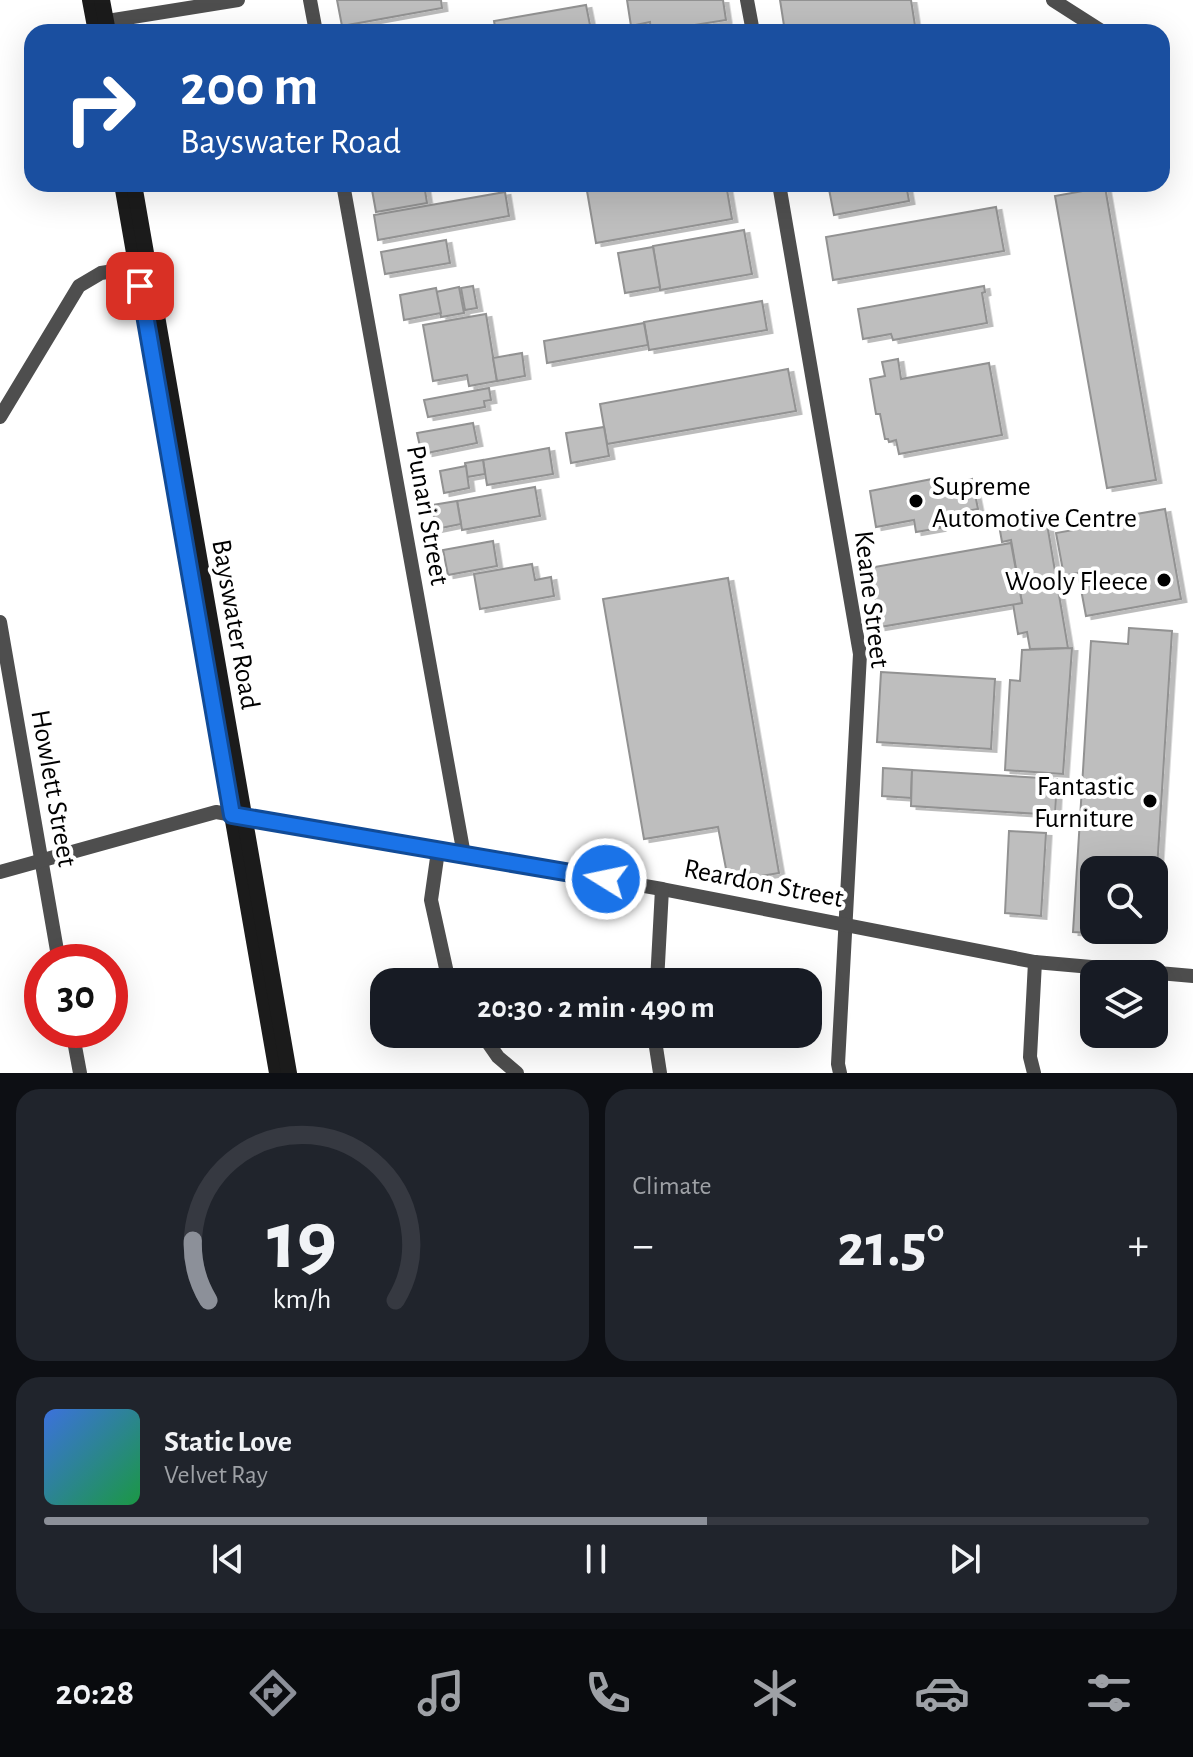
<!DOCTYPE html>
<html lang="en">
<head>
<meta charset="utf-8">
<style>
  :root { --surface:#171b24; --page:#20242c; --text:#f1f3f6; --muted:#9ea1a6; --line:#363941; --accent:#8c9099 }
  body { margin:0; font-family:"Alegreya Sans",sans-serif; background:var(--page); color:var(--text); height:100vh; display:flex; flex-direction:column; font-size:30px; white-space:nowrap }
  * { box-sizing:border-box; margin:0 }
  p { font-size:26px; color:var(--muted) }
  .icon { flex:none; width:44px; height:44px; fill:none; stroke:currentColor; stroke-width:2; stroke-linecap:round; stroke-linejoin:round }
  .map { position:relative; height:1073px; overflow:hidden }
  .details { display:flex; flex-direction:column; gap:16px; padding:16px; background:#0d0f14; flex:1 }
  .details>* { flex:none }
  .banner { position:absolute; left:24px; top:24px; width:1146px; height:168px; border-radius:24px; box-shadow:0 8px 32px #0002; background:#1a4fa0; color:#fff; overflow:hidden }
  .tools { position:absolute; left:1080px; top:856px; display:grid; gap:16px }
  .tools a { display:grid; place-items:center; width:88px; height:88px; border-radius:16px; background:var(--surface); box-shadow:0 8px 32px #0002; font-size:40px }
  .speed { position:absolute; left:24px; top:944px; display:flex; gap:16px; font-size:40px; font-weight:700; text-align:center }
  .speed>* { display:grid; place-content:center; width:104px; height:104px; border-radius:50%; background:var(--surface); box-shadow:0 8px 32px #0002; line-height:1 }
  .speed .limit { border:12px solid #d22; background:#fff; color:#111 }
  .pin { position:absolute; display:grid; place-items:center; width:68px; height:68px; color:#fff; margin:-34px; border-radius:16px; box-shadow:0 4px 12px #0006 }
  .me { position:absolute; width:88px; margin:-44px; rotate:280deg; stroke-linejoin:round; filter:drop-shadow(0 0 6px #0008) }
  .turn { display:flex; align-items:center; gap:28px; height:168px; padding:0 24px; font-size:36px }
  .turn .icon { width:104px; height:104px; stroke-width:2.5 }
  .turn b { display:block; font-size:56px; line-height:68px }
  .big { font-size:60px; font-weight:700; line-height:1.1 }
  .details .card { flex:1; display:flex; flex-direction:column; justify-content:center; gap:12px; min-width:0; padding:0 28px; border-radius:24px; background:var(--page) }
  .details .dial { align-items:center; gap:0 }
  .dial svg { height:208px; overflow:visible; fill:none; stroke:var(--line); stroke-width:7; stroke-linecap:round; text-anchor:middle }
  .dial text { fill:var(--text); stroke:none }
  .song { display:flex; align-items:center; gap:24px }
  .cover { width:96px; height:96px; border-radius:12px; background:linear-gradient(135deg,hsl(220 70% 55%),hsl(140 70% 35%)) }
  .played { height:8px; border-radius:4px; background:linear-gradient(90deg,var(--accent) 60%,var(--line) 60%) }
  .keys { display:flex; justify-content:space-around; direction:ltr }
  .heat { display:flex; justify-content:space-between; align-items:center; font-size:44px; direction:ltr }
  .details .tiles { flex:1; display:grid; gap:16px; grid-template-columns:1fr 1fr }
  .card:last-child { grid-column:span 2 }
  .trip { position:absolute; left:370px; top:968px; width:452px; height:80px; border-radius:24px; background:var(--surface); box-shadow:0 8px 32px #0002; font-weight:700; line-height:80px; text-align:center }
  .tab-bar { display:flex; height:128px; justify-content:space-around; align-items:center; background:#090b0e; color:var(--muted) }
  .tab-bar .icon { width:56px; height:56px }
  .tab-bar .selected { color:var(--accent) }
  .tab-bar b { font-size:36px; color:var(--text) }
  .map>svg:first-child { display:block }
  .building { fill:#bebebe; stroke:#929292; stroke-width:2; filter:url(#shadow) }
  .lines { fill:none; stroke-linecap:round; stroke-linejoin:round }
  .minor { stroke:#4e4e4e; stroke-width:14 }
  .secondary { stroke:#1b1b1b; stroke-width:16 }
  .route-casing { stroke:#114b97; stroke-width:20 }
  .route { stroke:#1a73e8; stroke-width:14 }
  .poi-dot { fill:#000; stroke:#fff; stroke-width:3 }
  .labels { text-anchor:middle; stroke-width:8; stroke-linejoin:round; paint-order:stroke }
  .poi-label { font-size:28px; fill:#000; stroke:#fff; text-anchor:end }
  .street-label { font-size:28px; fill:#000; stroke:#fff }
</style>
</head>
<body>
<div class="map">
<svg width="1193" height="1073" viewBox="0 0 1193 1073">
  <defs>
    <filter id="shadow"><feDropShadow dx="5.5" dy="3" stdDeviation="0" flood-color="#0004"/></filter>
  </defs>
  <rect width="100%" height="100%" fill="#fff"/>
  <g class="building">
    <polygon points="337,0 441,0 442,8 342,26"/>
    <polygon points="627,0 723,0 726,20 651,32 650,22 631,26"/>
    <polygon points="780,0 911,0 916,32 785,32"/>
    <polygon points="586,5 590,25 548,32 496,32 494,21"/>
    <polygon points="420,27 421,32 392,32"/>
    <polygon points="406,184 424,184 427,203 376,212 372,190"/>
    <polygon points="629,184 726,184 732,219 596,243 587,191"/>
    <polygon points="828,184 906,184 909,201 834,215"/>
    <polygon points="1105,187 1156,480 1107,488 1055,196"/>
    <polygon points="505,192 509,216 378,240 374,215"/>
    <polygon points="996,207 1004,251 833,280 826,237"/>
    <polygon points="744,230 752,274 660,290 653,246"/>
    <polygon points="446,240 450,263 385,274 381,252"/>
    <polygon points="653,247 660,287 625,293 618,253"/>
    <polygon points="473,286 477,308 465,310 461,288"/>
    <polygon points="984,286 985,292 982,293 987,323 893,340 891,334 863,339 858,309"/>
    <polygon points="459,287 464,313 441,317 436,292"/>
    <polygon points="436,288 441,313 404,320 400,295"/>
    <polygon points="762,301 767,330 649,350 644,322"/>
    <polygon points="486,314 497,381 469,386 467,375 433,381 423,325"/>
    <polygon points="644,323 648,345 547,363 544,341"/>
    <polygon points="522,353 525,376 497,381 493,358"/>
    <polygon points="898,359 901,379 989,363 1002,435 899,454 896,440 889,442 888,439 885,439 880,414 876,414 870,379 885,376 882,362"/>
    <polygon points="788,369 796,411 607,444 600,404"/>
    <polygon points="489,388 491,400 484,401 485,407 428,417 424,400"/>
    <polygon points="473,423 477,443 427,453 427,450 421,451 417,433"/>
    <polygon points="604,427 609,456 571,463 566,433"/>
    <polygon points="549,448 553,474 487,485 483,460"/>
    <polygon points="483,460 485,474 467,477 465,463"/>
    <polygon points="466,466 469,488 444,493 440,471"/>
    <polygon points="932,479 933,486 972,479 978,509 938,516 940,528 916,532 914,520 876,527 870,491"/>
    <polygon points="535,487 540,516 462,530 457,501"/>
    <polygon points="457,501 461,524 436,529 432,505"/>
    <polygon points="1165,509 1181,599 1086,616 1078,573 1064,576 1056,533 1085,528 1085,523"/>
    <polygon points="1045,512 1068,648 1030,649 1027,632 1018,634 1013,604 1022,603 1011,540 1002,542 999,525 1008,523 1007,519"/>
    <polygon points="493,541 497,566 448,575 443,550"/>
    <polygon points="1011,543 1022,603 880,627 869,568"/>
    <polygon points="532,564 535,580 551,577 554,596 480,609 474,574"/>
    <polygon points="728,578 779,873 750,878 749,870 727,874 718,827 644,839 603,599"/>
    <polygon points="1129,628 1172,631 1154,917 1154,870 1094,870 1094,930 1153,930 1153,937 1073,932 1091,641 1128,644"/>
    <polygon points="1072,648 1063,774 1005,770 1010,680 1020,681 1022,650"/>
    <polygon points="881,672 995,679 991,749 877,742"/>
    <polygon points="883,768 912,770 911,798 882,796"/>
    <polygon points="912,770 1057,779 1055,815 911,806"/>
    <polygon points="1009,831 1046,833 1041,916 1005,913"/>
  </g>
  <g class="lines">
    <g class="minor">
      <polyline points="310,0 316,32"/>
      <polyline points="747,0 753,32"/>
      <polyline points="1053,0 1103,32"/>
      <polyline points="95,23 238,0"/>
      <polyline points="343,184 464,855"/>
      <polyline points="779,184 860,654 838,1064 840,1073"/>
      <polyline points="0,417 79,286 101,273 145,266"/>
      <polyline points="0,622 59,962"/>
      <polyline points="438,851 431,900 449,982"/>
      <polyline points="0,872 216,812 662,889 1035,962 1193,976"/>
      <polyline points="657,982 662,889"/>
      <polyline points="72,1030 80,1073"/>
      <polyline points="482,1034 498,1057 517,1073"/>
      <polyline points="654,1034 660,1073"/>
      <polyline points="1034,1073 1030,1057 1035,962"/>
    </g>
    <g class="secondary">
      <polyline points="90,0 96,32"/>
      <polyline points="102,0 108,32"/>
      <polyline points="122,184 277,1073"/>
      <polyline points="134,184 289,1073"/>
    </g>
  </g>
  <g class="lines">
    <g class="route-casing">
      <polyline id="route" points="140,286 232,815 606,879"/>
    </g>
    <use href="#route" class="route"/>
  </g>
  <g class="poi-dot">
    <circle cx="916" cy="501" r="8"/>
    <circle cx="1164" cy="580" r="8"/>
    <circle cx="1150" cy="801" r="8"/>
  </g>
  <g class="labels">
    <g class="poi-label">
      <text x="932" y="495" text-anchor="start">Supreme<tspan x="932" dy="32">Automotive Centre</tspan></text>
      <text x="1148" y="590">Wooly Fleece</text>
      <text x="1134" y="795">Fantastic<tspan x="1134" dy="32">Furniture</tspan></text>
    </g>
    <g class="street-label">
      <text transform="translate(429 515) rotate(80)" y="10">Punari Street</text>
      <text transform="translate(873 599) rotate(83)" y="10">Keane Street</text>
      <text transform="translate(237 624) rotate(80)" y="10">Bayswater Road</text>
      <text transform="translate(55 788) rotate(80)" y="10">Howlett Street</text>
      <text transform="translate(764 882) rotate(11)" y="10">Reardon Street</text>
    </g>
  </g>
</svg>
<div class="tools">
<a><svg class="icon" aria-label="search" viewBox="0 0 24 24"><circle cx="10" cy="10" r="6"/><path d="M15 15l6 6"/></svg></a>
<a><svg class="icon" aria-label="layers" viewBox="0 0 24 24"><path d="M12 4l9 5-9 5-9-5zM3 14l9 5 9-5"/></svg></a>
</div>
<div class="speed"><div class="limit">30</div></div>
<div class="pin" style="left:140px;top:286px;background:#d93025"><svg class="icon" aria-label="arrive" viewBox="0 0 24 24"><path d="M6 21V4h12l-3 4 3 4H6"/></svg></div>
<svg class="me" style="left:606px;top:879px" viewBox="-20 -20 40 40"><circle r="17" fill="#1a73e8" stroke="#fff" stroke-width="3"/><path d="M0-11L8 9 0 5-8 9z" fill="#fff"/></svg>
<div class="trip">20:30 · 2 min · 490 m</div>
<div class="banner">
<div class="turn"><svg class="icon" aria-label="right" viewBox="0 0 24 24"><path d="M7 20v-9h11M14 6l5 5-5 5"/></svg><div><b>200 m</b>Bayswater Road</div></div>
</div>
</div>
<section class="details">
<div class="tiles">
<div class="card dial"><svg viewBox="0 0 100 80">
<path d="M14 69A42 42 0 1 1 86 69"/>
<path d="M14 69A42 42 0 0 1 8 46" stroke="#8c9099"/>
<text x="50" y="56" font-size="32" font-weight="700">19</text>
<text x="50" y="72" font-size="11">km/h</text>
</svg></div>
<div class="card"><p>Climate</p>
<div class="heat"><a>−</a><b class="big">21.5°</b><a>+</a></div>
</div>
<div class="card">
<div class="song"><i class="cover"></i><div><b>Static Love</b><p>Velvet Ray</p></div></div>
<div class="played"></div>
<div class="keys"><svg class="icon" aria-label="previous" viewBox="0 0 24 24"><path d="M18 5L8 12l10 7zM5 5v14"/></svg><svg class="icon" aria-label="pause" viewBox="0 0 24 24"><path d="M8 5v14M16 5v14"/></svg><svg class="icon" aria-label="next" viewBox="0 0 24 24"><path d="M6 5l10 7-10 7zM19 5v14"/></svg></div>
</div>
</div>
</section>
<nav class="tab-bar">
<b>20:28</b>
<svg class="icon selected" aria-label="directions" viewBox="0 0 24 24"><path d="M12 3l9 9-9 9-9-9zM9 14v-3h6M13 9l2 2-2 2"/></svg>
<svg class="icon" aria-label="music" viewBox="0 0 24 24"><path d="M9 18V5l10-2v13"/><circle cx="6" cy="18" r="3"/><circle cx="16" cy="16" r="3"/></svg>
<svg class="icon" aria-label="phone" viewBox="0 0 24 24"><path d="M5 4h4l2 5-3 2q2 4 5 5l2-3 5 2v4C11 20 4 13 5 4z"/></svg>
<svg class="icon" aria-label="climate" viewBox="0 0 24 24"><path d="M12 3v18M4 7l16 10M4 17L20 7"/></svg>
<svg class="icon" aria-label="car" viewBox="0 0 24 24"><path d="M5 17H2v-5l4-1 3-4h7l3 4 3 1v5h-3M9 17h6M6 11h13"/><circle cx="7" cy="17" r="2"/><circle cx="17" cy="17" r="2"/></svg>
<svg class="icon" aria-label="filters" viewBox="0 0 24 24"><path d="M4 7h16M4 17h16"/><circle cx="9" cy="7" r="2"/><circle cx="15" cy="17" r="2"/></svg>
</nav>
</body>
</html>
